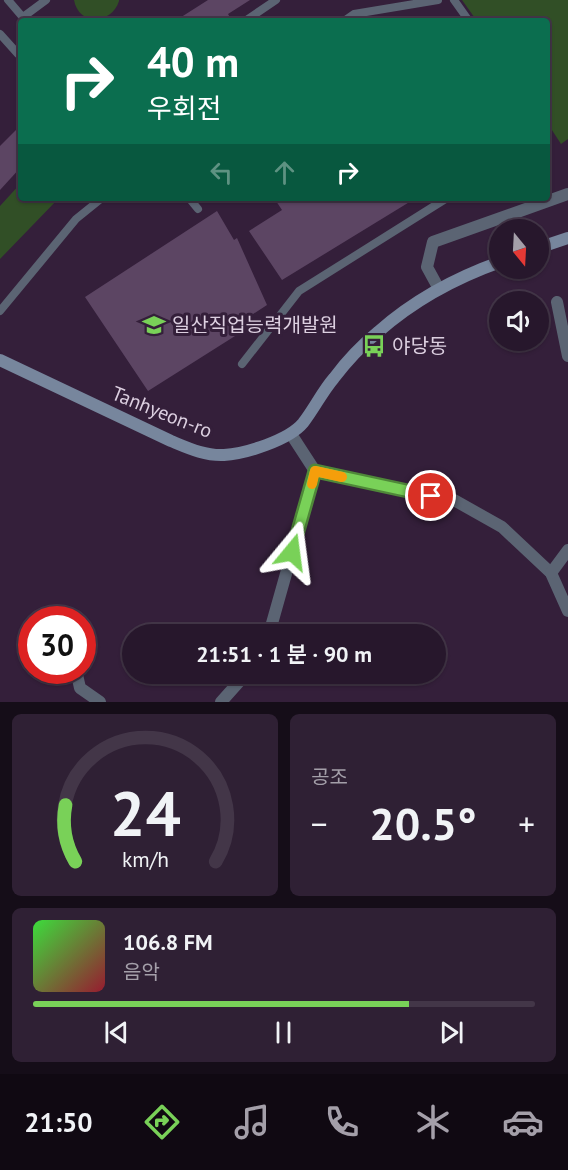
<!DOCTYPE html>
<html lang="ko">
<head>
<meta charset="utf-8">
<style>
  :root { --surface:#27172c; --page:#2f2034; --text:#f1f3f6; --muted:#a49fa9; --line:#433648; --accent:#79d158 }
  body { margin:0; font-family:"PT Sans","Noto Sans KR",sans-serif; background:var(--page); color:var(--text); height:100vh; display:flex; flex-direction:column; font-size:22px; white-space:nowrap }
  * { box-sizing:border-box; margin:0 }
  p { font-size:20px; color:var(--muted) }
  .icon { flex:none; width:33px; height:33px; fill:none; stroke:currentColor; stroke-width:2; stroke-linecap:round; stroke-linejoin:round }
  .map { position:relative; height:702px; overflow:hidden }
  .panel { display:flex; flex-direction:column; gap:12px; padding:12px; background:#150d18; flex:1 }
  .panel>* { flex:none }
  .guide { position:absolute; left:18px; top:18px; width:532px; height:183px; border-radius:6px; box-shadow:0 2px 4px #0004,0 0 0 2px var(--line); background:#0b6e4f; color:#fff; overflow:hidden }
  .needle { width:39px; rotate:162deg }
  .controls { position:absolute; left:489px; top:219px; display:grid; gap:12px }
  .controls a { display:grid; place-items:center; width:60px; height:60px; border-radius:50%; background:var(--surface); box-shadow:0 2px 4px #0004,0 0 0 2px var(--line); font-size:30px }
  .speed { position:absolute; left:18px; top:606px; display:flex; gap:12px; font-size:30px; font-weight:700; text-align:center }
  .speed>* { display:grid; place-content:center; width:78px; height:78px; border-radius:50%; background:var(--surface); box-shadow:0 2px 4px #0004,0 0 0 2px var(--line); line-height:1 }
  .speed .limit { border:9px solid #d22; background:#fff; color:#111 }
  .pin { position:absolute; display:grid; place-items:center; width:51px; height:51px; color:#fff; margin:-26px; border:3px solid #fff; border-radius:50%; box-shadow:0 2px 6px #0007 }
  .me { position:absolute; width:66px; margin:-33px; rotate:16deg; stroke-linejoin:round; filter:drop-shadow(0 0 4px #0008) }
  .turn { display:flex; align-items:center; gap:21px; height:126px; padding:0 30px; font-size:27px }
  .turn .icon { width:78px; height:78px; stroke-width:2.5 }
  .turn b { display:block; font-size:42px; line-height:51px }
  .lanes { display:flex; align-items:center; height:57px; padding:0 30px; background:#0003; justify-content:center; gap:30px; direction:ltr }
  .lanes .off { opacity:.35 }
  .big { font-size:45px; font-weight:600; line-height:1.1 }
  .panel .card { flex:1; display:flex; flex-direction:column; justify-content:center; gap:9px; min-width:0; padding:0 21px; border-radius:9px; background:var(--page) }
  .panel .dial { align-items:center; gap:0 }
  .dial svg { height:156px; overflow:visible; fill:none; stroke:var(--line); stroke-width:7; stroke-linecap:round; text-anchor:middle }
  .dial text { fill:var(--text); stroke:none }
  .song { display:flex; align-items:center; gap:18px }
  .cover { width:72px; height:72px; border-radius:9px; background:linear-gradient(135deg,hsl(120 70% 55%),hsl(350 70% 35%)) }
  .played { height:6px; border-radius:3px; background:linear-gradient(90deg,var(--accent) 75%,var(--line) 75%) }
  .keys { display:flex; justify-content:space-around; direction:ltr }
  .heat { display:flex; justify-content:space-between; align-items:center; font-size:33px; direction:ltr }
  .panel .tiles { flex:1; display:grid; gap:12px; grid-template-columns:1fr 1fr }
  .card:last-child { grid-column:span 2 }
  .trip { position:absolute; left:122px; top:624px; width:324px; height:60px; border-radius:30px; background:var(--surface); box-shadow:0 2px 4px #0004,0 0 0 2px var(--line); font-weight:600; line-height:60px; text-align:center }
  .dock { display:flex; height:96px; justify-content:space-around; align-items:center; background:#100912; color:var(--muted) }
  .dock .icon { width:42px; height:42px }
  .dock .active { color:var(--accent) }
  .dock b { font-size:27px; color:var(--text) }
  .map>svg:first-child { display:block }
  .green { fill:#314f26 }
  .building { fill:#5c4563 }
  .lines { fill:none; stroke-linecap:round; stroke-linejoin:round }
  .lane { stroke:#5b6473; stroke-width:8 }
  .street { stroke:#5b6473; stroke-width:12 }
  .secondary { stroke:#77869d; stroke-width:12 }
  .route-casing { stroke:#4f8839; stroke-width:15 }
  .route { stroke:#79d158; stroke-width:10 }
  .slow { stroke:#f59e0b; stroke-width:10 }
  .labels { text-anchor:middle; stroke-width:6; stroke-linejoin:round; paint-order:stroke }
  .poi-label { font-size:20px; fill:#dccfe0; stroke:#341f3a; text-anchor:start }
  .street-label { font-size:20px; fill:#dccfe0; stroke:#341f3a }
</style>
</head>
<body>
<div class="map">
<svg width="568" height="702" viewBox="0 0 568 702">
  <rect width="100%" height="100%" fill="#341f3a"/>
  <g class="green">
    <path d="M74,0h45v1c-7,23 -40,26 -45,-1z"/>
    <polygon points="462,0 568,0 568,139 561,144 548,124 548,21 477,21"/>
    <polygon points="21,183 21,198 59,198 0,259 0,206"/>
  </g>
  <g class="building">
    <polygon points="208,0 250,0 228,14 232,21 175,21"/>
    <polygon points="21,125 21,167 0,190 0,146"/>
    <polygon points="274,198 416,198 282,280 249,231 282,210"/>
    <polygon points="217,211 234,240 237,238 267,305 250,316 254,324 148,391 85,297"/>
  </g>
  <g class="lines">
    <g class="lane">
      <polyline points="8,0 26,21"/>
      <polyline points="454,0 469,21"/>
      <polyline points="23,17 46,0"/>
      <polyline points="245,21 276,0"/>
      <polyline points="344,21 354,14 438,0"/>
      <polyline points="0,34 18,54"/>
      <polyline points="189,198 198,209"/>
      <polyline points="0,311 76,219 102,198"/>
      <polyline points="242,364 299,291 447,198"/>
    </g>
    <g class="street">
      <polyline points="439,289 427,267 433,242 568,194"/>
      <polyline points="557,302 568,356"/>
      <polyline points="315,471 454,500 502,527 551,573 568,611"/>
      <polyline points="551,573 568,550"/>
      <polyline points="269,634 315,471 291,434"/>
      <polyline points="82,660 85,655 83,642"/>
      <polyline points="76,670 80,688 100,702"/>
      <polyline points="221,702 246,674"/>
    </g>
    <g class="secondary">
      <polyline points="538,248 568,238"/>
      <path d="M0,360l171,81c17,7 34,15 53,14 21,-1 65,-15 79,-32 11,-14 19,-31 31,-45 12,-16 28,-33 44,-46 35,-31 77,-54 122,-70"/>
    </g>
  </g>
  <g class="lines">
    <g class="route-casing">
      <polyline id="route" points="292,552 315,471 431,496"/>
    </g>
    <use href="#route" class="route"/>
    <polyline class="slow" points="312,484 315,471 342,477"/>
  </g>
  <defs>
    <g id="school-bare" transform="scale(1.8)"><path d="M0-5L7-2L0 1L-7-2ZM-4 1L0 2.5L4 1V4Q0 6-4 4Z" fill="#79d158" stroke="#341f3a" stroke-width="2.5" paint-order="stroke"/></g>
    <g id="bus-bare" transform="scale(1.8)"><path d="M-5-6H5V4H4V6H2V4H-2V6H-4V4H-5ZM-3.5-4V0h7V-4ZM-3.5 1.2v1.5H-2V1.2ZM2 1.2v1.5H3.5V1.2Z" fill="#79d158" stroke="#341f3a" stroke-width="2.5" paint-order="stroke"/></g>
  </defs>
  <g fill-rule="evenodd">
    <use href="#school-bare" x="154" y="325"/>
    <use href="#bus-bare" x="374" y="346"/>
  </g>
  <g class="labels">
    <g class="poi-label">
      <text x="172" y="332">일산직업능력개발원</text>
      <text x="392" y="353">야당동</text>
    </g>
    <g class="street-label">
      <text transform="translate(162 412) rotate(22)" y="7">Tanhyeon-ro</text>
    </g>
  </g>
</svg>
<div class="controls">
<a><svg class="needle" viewBox="-14 -14 28 28"><path d="M0-13l5 13h-10z" fill="#e53935"/><path d="M0 13l5-13h-10z" fill="#a49fa9"/></svg></a>
<a><svg class="icon" aria-label="sound" viewBox="0 0 24 24"><path d="M4 9h4l5-4v14l-5-4H4zM17 9q2 3 0 6"/></svg></a>
</div>
<div class="speed"><div class="limit">30</div></div>
<div class="pin" style="left:431px;top:496px;background:#d93025"><svg class="icon" aria-label="arrive" viewBox="0 0 24 24"><path d="M6 21V4h12l-3 4 3 4H6"/></svg></div>
<svg class="me" style="left:292px;top:552px" viewBox="-20 -20 40 40"><path d="M0-17L14 15 0 8-14 15z" fill="#79d158" stroke="#fff" stroke-width="4"/></svg>
<div class="trip">21:51 · 1 분 · 90 m</div>
<div class="guide">
<div class="turn"><svg class="icon" aria-label="right" viewBox="0 0 24 24"><path d="M7 20v-9h11M14 6l5 5-5 5"/></svg><div><b>40 m</b>우회전</div></div>
<div class="lanes"><svg class="icon off" aria-label="left" viewBox="0 0 24 24"><path d="M17 20v-9H6M10 6l-5 5 5 5"/></svg><svg class="icon off" aria-label="ahead" viewBox="0 0 24 24"><path d="M12 20V5M6 11l6-6 6 6"/></svg><svg class="icon" aria-label="right" viewBox="0 0 24 24"><path d="M7 20v-9h11M14 6l5 5-5 5"/></svg></div>
</div>
</div>
<section class="panel">
<div class="tiles">
<div class="card dial"><svg viewBox="0 0 100 80">
<path d="M14 69A42 42 0 1 1 86 69"/>
<path d="M14 69A42 42 0 0 1 9 40" stroke="#79d158"/>
<text x="50" y="56" font-size="32" font-weight="700">24</text>
<text x="50" y="72" font-size="11">km/h</text>
</svg></div>
<div class="card"><p>공조</p>
<div class="heat"><a>−</a><b class="big">20.5°</b><a>+</a></div>
</div>
<div class="card">
<div class="song"><i class="cover"></i><div><b>106.8 FM</b><p>음악</p></div></div>
<div class="played"></div>
<div class="keys"><svg class="icon" aria-label="previous" viewBox="0 0 24 24"><path d="M18 5L8 12l10 7zM5 5v14"/></svg><svg class="icon" aria-label="pause" viewBox="0 0 24 24"><path d="M8 5v14M16 5v14"/></svg><svg class="icon" aria-label="next" viewBox="0 0 24 24"><path d="M6 5l10 7-10 7zM19 5v14"/></svg></div>
</div>
</div>
</section>
<nav class="dock">
<b>21:50</b>
<svg class="icon active" aria-label="directions" viewBox="0 0 24 24"><path d="M12 3l9 9-9 9-9-9zM9 14v-3h6M13 9l2 2-2 2"/></svg>
<svg class="icon" aria-label="music" viewBox="0 0 24 24"><path d="M9 18V5l10-2v13"/><circle cx="6" cy="18" r="3"/><circle cx="16" cy="16" r="3"/></svg>
<svg class="icon" aria-label="phone" viewBox="0 0 24 24"><path d="M5 4h4l2 5-3 2q2 4 5 5l2-3 5 2v4C11 20 4 13 5 4z"/></svg>
<svg class="icon" aria-label="climate" viewBox="0 0 24 24"><path d="M12 3v18M4 7l16 10M4 17L20 7"/></svg>
<svg class="icon" aria-label="car" viewBox="0 0 24 24"><path d="M5 17H2v-5l4-1 3-4h7l3 4 3 1v5h-3M9 17h6M6 11h13"/><circle cx="7" cy="17" r="2"/><circle cx="17" cy="17" r="2"/></svg>
</nav>
</body>
</html>
